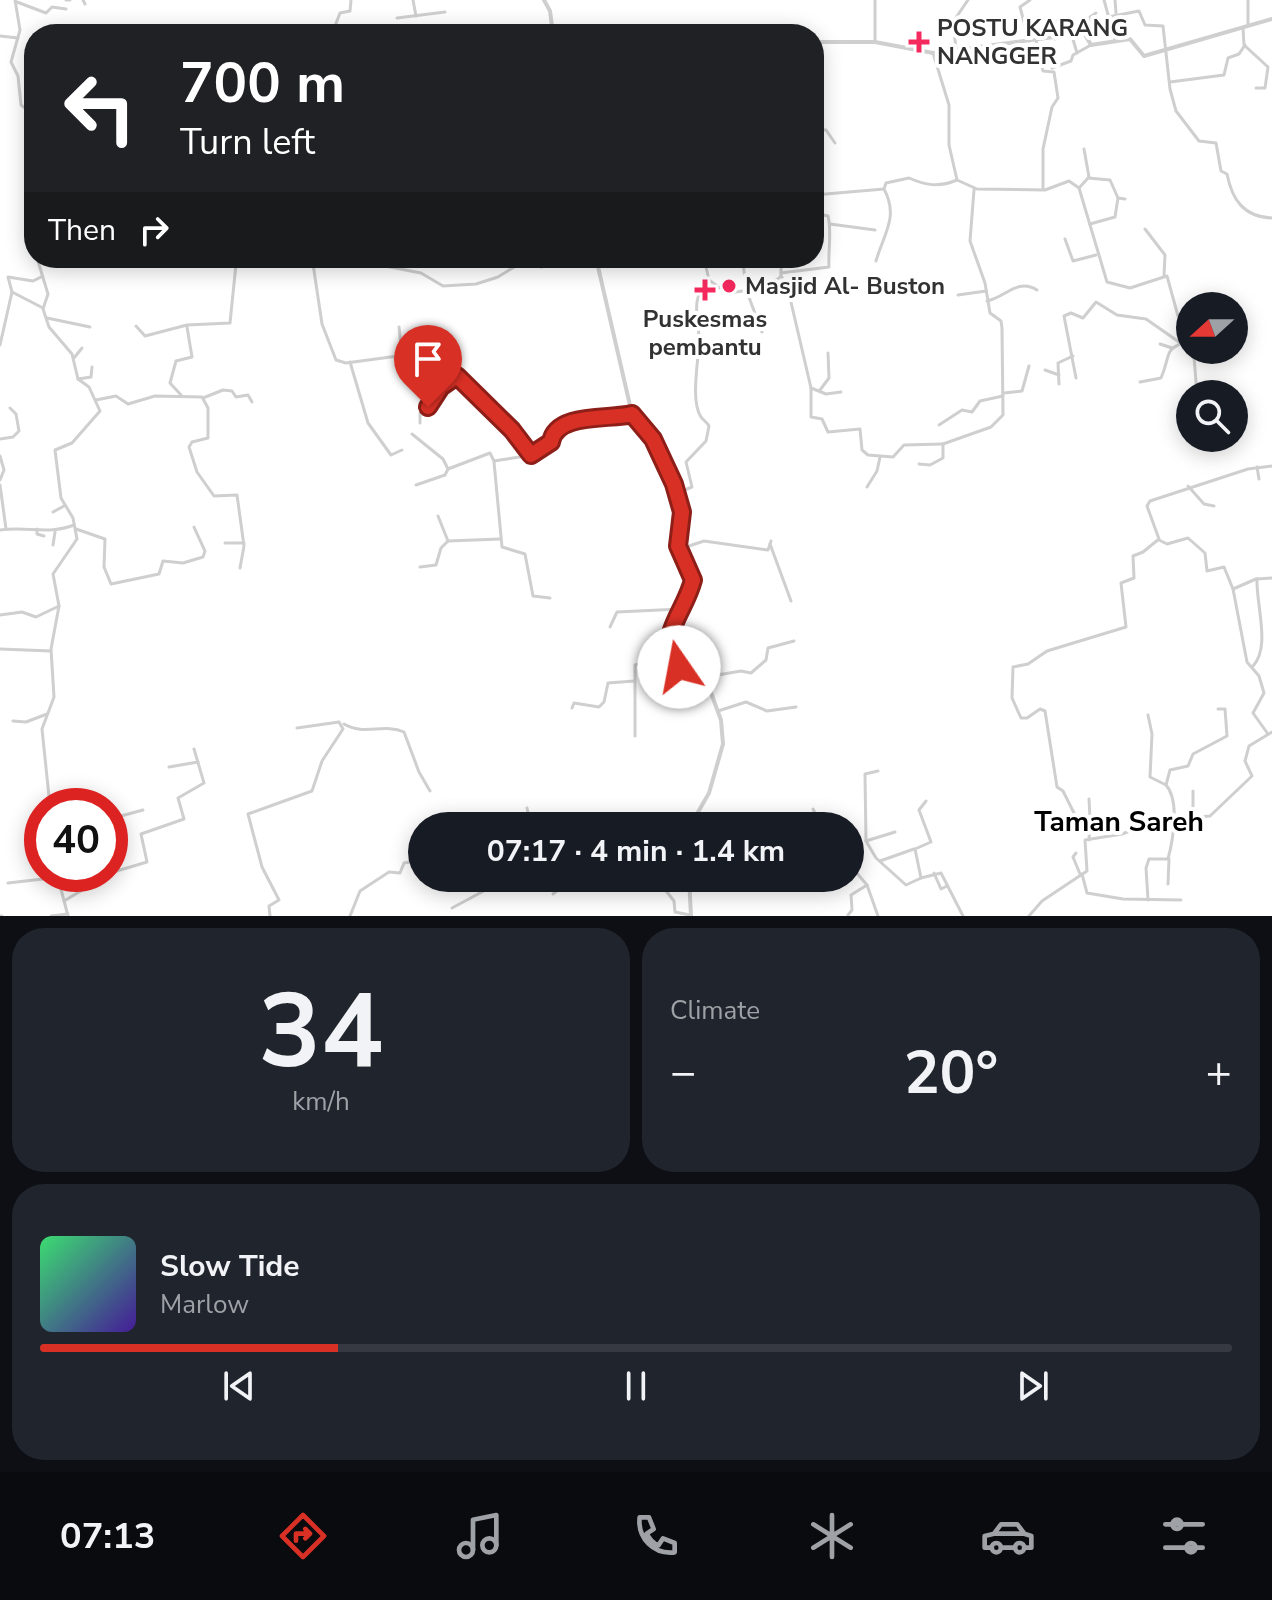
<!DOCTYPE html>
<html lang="en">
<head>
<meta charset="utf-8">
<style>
  :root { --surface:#171b24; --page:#20242c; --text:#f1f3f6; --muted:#9ea1a6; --line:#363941; --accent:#d93025 }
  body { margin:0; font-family:"Nunito Sans",sans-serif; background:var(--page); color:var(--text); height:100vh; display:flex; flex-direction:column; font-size:30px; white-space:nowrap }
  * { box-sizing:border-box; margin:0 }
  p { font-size:26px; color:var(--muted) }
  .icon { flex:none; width:44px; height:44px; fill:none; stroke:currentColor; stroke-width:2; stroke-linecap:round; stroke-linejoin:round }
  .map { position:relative; height:916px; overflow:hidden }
  .drawer { display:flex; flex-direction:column; gap:12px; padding:12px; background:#0d0f14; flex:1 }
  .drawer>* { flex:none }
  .banner { position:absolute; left:24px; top:24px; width:800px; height:244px; border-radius:32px; box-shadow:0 4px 20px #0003; background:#202124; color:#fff; overflow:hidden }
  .needle { width:52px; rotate:249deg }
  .controls { position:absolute; left:1176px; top:292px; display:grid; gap:16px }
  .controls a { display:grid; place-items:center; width:72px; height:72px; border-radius:50%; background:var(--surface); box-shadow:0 4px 20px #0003; font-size:40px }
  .speed { position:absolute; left:24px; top:788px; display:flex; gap:16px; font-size:40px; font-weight:700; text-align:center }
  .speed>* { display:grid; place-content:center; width:104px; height:104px; border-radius:50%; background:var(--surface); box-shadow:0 4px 20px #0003; line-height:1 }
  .speed .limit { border:12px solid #d22; background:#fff; color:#111 }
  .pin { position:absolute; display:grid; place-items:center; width:68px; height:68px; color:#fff; margin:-82px -34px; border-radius:50% 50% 50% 0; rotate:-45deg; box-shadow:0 0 8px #0007 }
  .pin .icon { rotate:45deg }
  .me { position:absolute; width:88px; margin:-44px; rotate:348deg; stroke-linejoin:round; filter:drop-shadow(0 0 6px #0008) }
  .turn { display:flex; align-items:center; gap:28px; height:168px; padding:0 24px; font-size:36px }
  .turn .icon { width:104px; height:104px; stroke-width:2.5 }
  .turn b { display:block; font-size:56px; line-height:68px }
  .then { display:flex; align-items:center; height:76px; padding:0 24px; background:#0003; gap:16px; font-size:30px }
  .big { font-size:60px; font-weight:700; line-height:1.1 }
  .drawer .widget { flex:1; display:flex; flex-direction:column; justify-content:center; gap:12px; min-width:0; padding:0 28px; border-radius:32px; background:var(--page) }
  .drawer .dial { align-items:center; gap:0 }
  .dial b { font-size:104px; line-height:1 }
  .song { display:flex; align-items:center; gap:24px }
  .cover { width:96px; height:96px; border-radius:12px; background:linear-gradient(135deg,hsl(140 70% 55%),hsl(260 70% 35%)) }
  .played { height:8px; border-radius:4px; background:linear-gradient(90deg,var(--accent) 25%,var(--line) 25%) }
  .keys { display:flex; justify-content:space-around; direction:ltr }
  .heat { display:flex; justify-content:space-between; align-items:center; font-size:44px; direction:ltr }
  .drawer .tiles { flex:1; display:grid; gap:12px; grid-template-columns:1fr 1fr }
  .widget:last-child { grid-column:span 2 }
  .trip { position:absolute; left:408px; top:812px; width:456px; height:80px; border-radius:40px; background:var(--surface); box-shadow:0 4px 20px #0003; font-weight:700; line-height:80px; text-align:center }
  .tab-bar { display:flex; height:128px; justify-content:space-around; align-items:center; background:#090b0e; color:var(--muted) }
  .tab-bar .icon { width:56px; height:56px }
  .tab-bar .active { color:var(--accent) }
  .tab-bar b { font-size:36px; color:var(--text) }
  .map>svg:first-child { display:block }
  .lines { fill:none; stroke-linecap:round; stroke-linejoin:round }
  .minor { stroke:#cfcfcf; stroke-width:3 }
  .tertiary { stroke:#cfcfcf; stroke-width:4 }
  .route-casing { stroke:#8d1f18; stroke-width:20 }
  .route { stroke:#d93025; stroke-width:14 }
  .poi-dot { fill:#f4295d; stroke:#fff; stroke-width:3 }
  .labels { text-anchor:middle; stroke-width:8; stroke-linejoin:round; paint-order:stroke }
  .poi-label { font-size:24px; font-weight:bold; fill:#323232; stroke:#fff; text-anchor:start }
  .quarter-label { font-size:28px; font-weight:bold; fill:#000; stroke:#fff }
</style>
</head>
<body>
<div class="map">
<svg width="1272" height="916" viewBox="0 0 1272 916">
  <rect width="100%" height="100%" fill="#fff"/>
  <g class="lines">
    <g class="minor">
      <polyline points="15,0 20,30 11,62 18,76 21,105 34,115"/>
      <polyline points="66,0 70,0"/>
      <polyline points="83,0 85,4"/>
      <polyline points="413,0 416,16"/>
      <polyline points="875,0 875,42"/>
      <polyline points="1104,0 1115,40"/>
      <polyline points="1115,0 1116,13"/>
      <polyline points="17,2 46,13 52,7 66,9"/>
      <path d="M1108,17l31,-6 6,14 18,1 7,63 6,22 23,30 17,2 5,28 6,3c5,26 17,43 45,44"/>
      <polyline points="397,18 445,12"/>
      <polyline points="1248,26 1248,0"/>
      <polyline points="1243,28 1244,45 1268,67 1265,88 1256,88"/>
      <polyline points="1084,33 1089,29 1090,17 1096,13"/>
      <polyline points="305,34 309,30 335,26 340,13 350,11 351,0"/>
      <polyline points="0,36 18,38"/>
      <polyline points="1072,36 1077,53"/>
      <polyline points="1055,39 1053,22 1066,19"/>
      <polyline points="1036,40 1043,71 1054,72 1058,98 1052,107 1043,149 1043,189"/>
      <polyline points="1029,41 1020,7 1030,0"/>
      <polyline points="956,49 953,22 968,0"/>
      <polyline points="933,53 949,105 949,145 957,180"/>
      <polyline points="1052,68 1071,61 1073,55 1091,45"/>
      <polyline points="1170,82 1224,75 1228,58 1239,54 1245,45"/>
      <polyline points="814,130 826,130 835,143"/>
      <polyline points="1088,178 1110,180 1118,198 1125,199"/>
      <polyline points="1079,188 1089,177 1084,149"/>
      <polyline points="814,195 884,189"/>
      <polyline points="830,224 875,230"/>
      <polyline points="1090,224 1115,217 1118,198"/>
      <polyline points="1145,229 1165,255 1164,276"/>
      <polyline points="1065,239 1073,261 1096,255"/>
      <polyline points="37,258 48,294 43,309 49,327 72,354 78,379 89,387 100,411 72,443 55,450 61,498 73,518 77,539 53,574 59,606 51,649 54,697 42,729 50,806"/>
      <polyline points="375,258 385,266 421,273 443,286 476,284 498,277 519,264 542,267 550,258"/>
      <polyline points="704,258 709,280 727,293 751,290 778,279 781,276 781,258"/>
      <path d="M876,261c8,-28 23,-44 8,-72l2,-6 23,-5c16,7 29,10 48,2l20,9 68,1 24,-9 10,7 28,94 23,6 37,-12 11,40 4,5 8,-2"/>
      <polyline points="743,264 747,292 762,332"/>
      <path d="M781,273l48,-6c-1,-17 3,-36 -1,-51l-9,-2 1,-19"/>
      <polyline points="781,276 787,285 811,388 811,417 822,419 828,432 860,429 862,450 868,455 893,457 904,445 943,444"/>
      <polyline points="12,292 8,277 33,281 41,277"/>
      <polyline points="958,295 986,291"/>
      <path d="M987,301c19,-4 30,-23 50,-11"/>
      <polyline points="47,318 90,327"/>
      <path d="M136,326l9,10 42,-11 43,-2 6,-59c23,-2 46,-6 72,-4l5,4 9,60 14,36 10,3 89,-12 77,79 16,25"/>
      <polyline points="399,327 402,356"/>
      <polyline points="1160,344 1172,348"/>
      <polyline points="0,345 12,292 43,308"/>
      <polyline points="74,358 82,348"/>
      <polyline points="350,362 368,423 391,455 402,450"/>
      <polyline points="1045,370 1059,375"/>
      <polyline points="1076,378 1064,316 1071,313 1083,318 1096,302 1117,315 1146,319 1179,342"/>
      <polyline points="78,379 91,377 92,367"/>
      <path d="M1140,382l21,-4c11,-24 0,-28 29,-38"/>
      <polyline points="1059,384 1058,363 1073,356"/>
      <polyline points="811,388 826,394 841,392"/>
      <polyline points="820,390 829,378 828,353"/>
      <polyline points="1004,393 1022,391 1029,366"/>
      <polyline points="1197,394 1194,357 1208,350"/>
      <polyline points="181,395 170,383 176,361 192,357 187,327"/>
      <polyline points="203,398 223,390 232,391 236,397 248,395 252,402"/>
      <polyline points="1185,399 1190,399"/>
      <polyline points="96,400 116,396 128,404 155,396 202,397 208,408 208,438 192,442 189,447 197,472 214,496 237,495 244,546 240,568"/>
      <path d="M420,423v-10c14,-13 22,-25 37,-37"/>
      <polyline points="939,425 962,410 972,412 980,401 1003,396"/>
      <path d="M412,434l31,25 5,10 42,-16 4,8 39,-6 18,-13c5,-30 59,-21 81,-28"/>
      <polyline points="0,439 13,437 19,431 16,414 10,408"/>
      <polyline points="0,456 4,470 0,480"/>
      <polyline points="494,462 502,547 525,554 533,596 550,598"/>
      <polyline points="919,464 930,465 943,458 943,444 991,427 1003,415 1002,328 1001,321 990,313 985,283 970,241 974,190"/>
      <polyline points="1257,467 1259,479"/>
      <polyline points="0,485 6,529"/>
      <polyline points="416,485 445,475 448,469"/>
      <polyline points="1188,486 1204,504 1214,506"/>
      <polyline points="867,487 877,471 880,457"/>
      <path d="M677,493l15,-6 -6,-25 20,-21 3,-15c-2,-4 -6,-6 -8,-9 -11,-16 -2,-58 -2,-77 0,-24 -10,-40 10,-60"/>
      <polyline points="53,512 64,506"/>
      <polyline points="438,516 448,541"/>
      <polyline points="37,529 37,534 44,536"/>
      <polyline points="76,529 105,539 104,567 111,584 159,574 163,561 183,563 203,557 205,551 194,527"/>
      <path d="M0,530c27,-4 49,5 74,-5"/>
      <polyline points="1159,540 1167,544 1188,538 1205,553 1207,571 1224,567 1233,589 1256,579 1272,578"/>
      <polyline points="225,543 244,543"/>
      <polyline points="770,544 791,601"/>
      <polyline points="53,545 55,532"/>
      <polyline points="680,549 704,541 768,550 771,541"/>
      <polyline points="420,567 436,565 441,548 448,541 500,539"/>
      <polyline points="1233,589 1247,662 1259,676 1264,693 1253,713 1268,734"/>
      <polyline points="0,615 22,612 36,617 59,606"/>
      <polyline points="610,627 617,612 680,609"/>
      <polyline points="0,649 51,651"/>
      <path d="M1253,666c18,-19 3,-61 4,-87"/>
      <polyline points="706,677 741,671 751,673 766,660 768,648 794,641"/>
      <polyline points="684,683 686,668"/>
      <polyline points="572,708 574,703 599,707 604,702 608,683 634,681"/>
      <polyline points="718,711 746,702 767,711 796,707"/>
      <polyline points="1148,715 1152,734 1150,777 1166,785"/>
      <polyline points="13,721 26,722 47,714"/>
      <path d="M344,724c20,12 40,-1 60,8l15,40 11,19"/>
      <polyline points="635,736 635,665 668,656"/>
      <polyline points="169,767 198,762"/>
      <polyline points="878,771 865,774 866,841 876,858 906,885 921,878"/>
      <polyline points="1193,791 1193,818"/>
      <polyline points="50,799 76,794 83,806"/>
      <polyline points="1089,799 1090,818"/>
      <polyline points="926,801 919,810 931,842 915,849 921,878 941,873 963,916"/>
      <polyline points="527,808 531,826"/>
      <polyline points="813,809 821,826"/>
      <polyline points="110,819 143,810"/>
      <polyline points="1089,840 1090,818 1076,817 1063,791 1057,787 1045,711 1040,709 1027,718 1021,718 1012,698 1013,667 1028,664 1047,651 1126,627 1121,583 1134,578 1133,556 1143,552 1159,539 1147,506 1150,501 1248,469 1272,466"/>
      <polyline points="866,841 895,832"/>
      <polyline points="1076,853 1073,857 1080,874"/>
      <path d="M1168,859c5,-19 12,-58 -2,-74l4,-15 18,-4 5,-12 34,-18 -2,-27h-7"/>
      <polyline points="880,861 914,849"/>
      <polyline points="850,865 867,885 878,916"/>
      <polyline points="110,873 147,862 141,834 184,819 178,798 204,783 194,749"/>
      <polyline points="934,873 941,889 947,886"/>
      <polyline points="57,874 68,916"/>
      <polyline points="1082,874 1087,893 1123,899 1181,900"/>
      <polyline points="8,883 43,879 46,874"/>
      <polyline points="663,887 674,901 675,912 690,915"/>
      <polyline points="553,894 565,884 565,878"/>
      <polyline points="1148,900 1146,868 1149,859 1169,859 1168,884"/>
      <polyline points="64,901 109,874"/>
      <polyline points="452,908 493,886 493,878"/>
      <polyline points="848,915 852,910 851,895 867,885"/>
      <polyline points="0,916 2,916"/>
      <polyline points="51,916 68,914"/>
      <polyline points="270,916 269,906 279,900 262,867 248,814 312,791 322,761 343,729 339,722 297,728"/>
      <polyline points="350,916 360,891 389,872 400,873 404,863 422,860"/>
      <polyline points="1029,916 1042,901 1087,871 1085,840 1122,834 1160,820 1210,816 1252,776 1245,761 1249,746 1272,732"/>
    </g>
    <g class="tertiary">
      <polyline points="544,0 550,11 553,34"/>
      <polyline points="814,42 875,42 933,53 1084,33 1091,45 1130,39 1144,56 1272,19"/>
      <path d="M596,258l36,156 21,25 18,38 11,35 -4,34 15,34c-8,30 -27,43 -25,79l7,7 29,8 17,46 2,24 -14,49 -19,33"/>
      <polyline points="689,878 691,916"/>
    </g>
  </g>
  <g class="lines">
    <g class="route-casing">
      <path id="route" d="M428,407l13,-20 16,-11 55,54 19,25 20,-13c5,-30 59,-22 81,-28l21,25 21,45 8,28 -4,34 15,34c-8,30 -26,43 -25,79l11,8"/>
    </g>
    <use href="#route" class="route"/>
  </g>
  <g class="poi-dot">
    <path d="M915 30h8v8h8v8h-8v8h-8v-8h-8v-8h8z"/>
    <circle cx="729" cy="286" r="8"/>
    <path d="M701 278h8v8h8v8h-8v8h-8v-8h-8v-8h8z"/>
  </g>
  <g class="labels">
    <g class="poi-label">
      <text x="937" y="36">POSTU KARANG<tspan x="937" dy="28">NANGGER</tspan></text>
      <text x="745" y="294">Masjid Al- Buston</text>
      <text x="705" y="327" text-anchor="middle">Puskesmas<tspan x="705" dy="28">pembantu</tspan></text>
    </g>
    <g class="quarter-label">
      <text x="1119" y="831">Taman Sareh</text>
    </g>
  </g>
</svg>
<div class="controls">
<a><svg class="needle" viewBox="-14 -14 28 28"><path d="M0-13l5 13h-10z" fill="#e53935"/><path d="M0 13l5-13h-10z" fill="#9ea1a6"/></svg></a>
<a><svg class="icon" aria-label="search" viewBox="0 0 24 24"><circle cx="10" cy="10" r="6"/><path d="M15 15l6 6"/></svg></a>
</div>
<div class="speed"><div class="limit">40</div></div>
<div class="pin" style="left:428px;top:407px;background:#d93025"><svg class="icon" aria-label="arrive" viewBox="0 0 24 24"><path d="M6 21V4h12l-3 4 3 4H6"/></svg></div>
<svg class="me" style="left:679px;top:667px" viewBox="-20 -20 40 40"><circle r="19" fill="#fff"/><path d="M0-13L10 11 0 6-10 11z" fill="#d93025"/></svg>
<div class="trip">07:17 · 4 min · 1.4 km</div>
<div class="banner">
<div class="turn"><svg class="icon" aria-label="left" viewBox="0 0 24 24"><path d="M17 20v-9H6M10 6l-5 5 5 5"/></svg><div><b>700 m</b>Turn left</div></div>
<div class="then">Then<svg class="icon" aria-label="right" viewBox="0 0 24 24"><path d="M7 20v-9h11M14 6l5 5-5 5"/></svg></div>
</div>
</div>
<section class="drawer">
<div class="tiles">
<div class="widget dial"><b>34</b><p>km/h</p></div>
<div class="widget"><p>Climate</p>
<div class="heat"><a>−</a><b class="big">20°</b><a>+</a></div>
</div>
<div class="widget">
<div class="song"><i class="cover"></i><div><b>Slow Tide</b><p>Marlow</p></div></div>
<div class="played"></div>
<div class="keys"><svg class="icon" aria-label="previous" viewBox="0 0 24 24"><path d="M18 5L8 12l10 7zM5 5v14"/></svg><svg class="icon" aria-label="pause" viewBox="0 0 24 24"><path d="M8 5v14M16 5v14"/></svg><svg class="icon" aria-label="next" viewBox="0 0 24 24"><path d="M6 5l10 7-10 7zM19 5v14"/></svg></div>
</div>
</div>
</section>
<nav class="tab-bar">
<b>07:13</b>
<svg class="icon active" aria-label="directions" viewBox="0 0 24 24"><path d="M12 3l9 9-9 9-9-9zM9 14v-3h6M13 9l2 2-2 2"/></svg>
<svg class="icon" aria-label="music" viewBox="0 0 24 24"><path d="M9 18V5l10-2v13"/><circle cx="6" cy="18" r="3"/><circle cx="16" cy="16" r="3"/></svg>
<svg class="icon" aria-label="phone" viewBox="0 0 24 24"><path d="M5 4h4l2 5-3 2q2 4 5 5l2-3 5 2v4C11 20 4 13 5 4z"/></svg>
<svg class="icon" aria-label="climate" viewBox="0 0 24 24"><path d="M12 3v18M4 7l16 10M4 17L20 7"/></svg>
<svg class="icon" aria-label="car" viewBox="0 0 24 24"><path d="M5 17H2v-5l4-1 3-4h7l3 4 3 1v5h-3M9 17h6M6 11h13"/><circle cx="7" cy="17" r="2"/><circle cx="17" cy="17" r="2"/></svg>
<svg class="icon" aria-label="filters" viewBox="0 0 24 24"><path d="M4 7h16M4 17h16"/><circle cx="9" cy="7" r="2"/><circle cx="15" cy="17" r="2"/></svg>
</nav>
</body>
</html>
